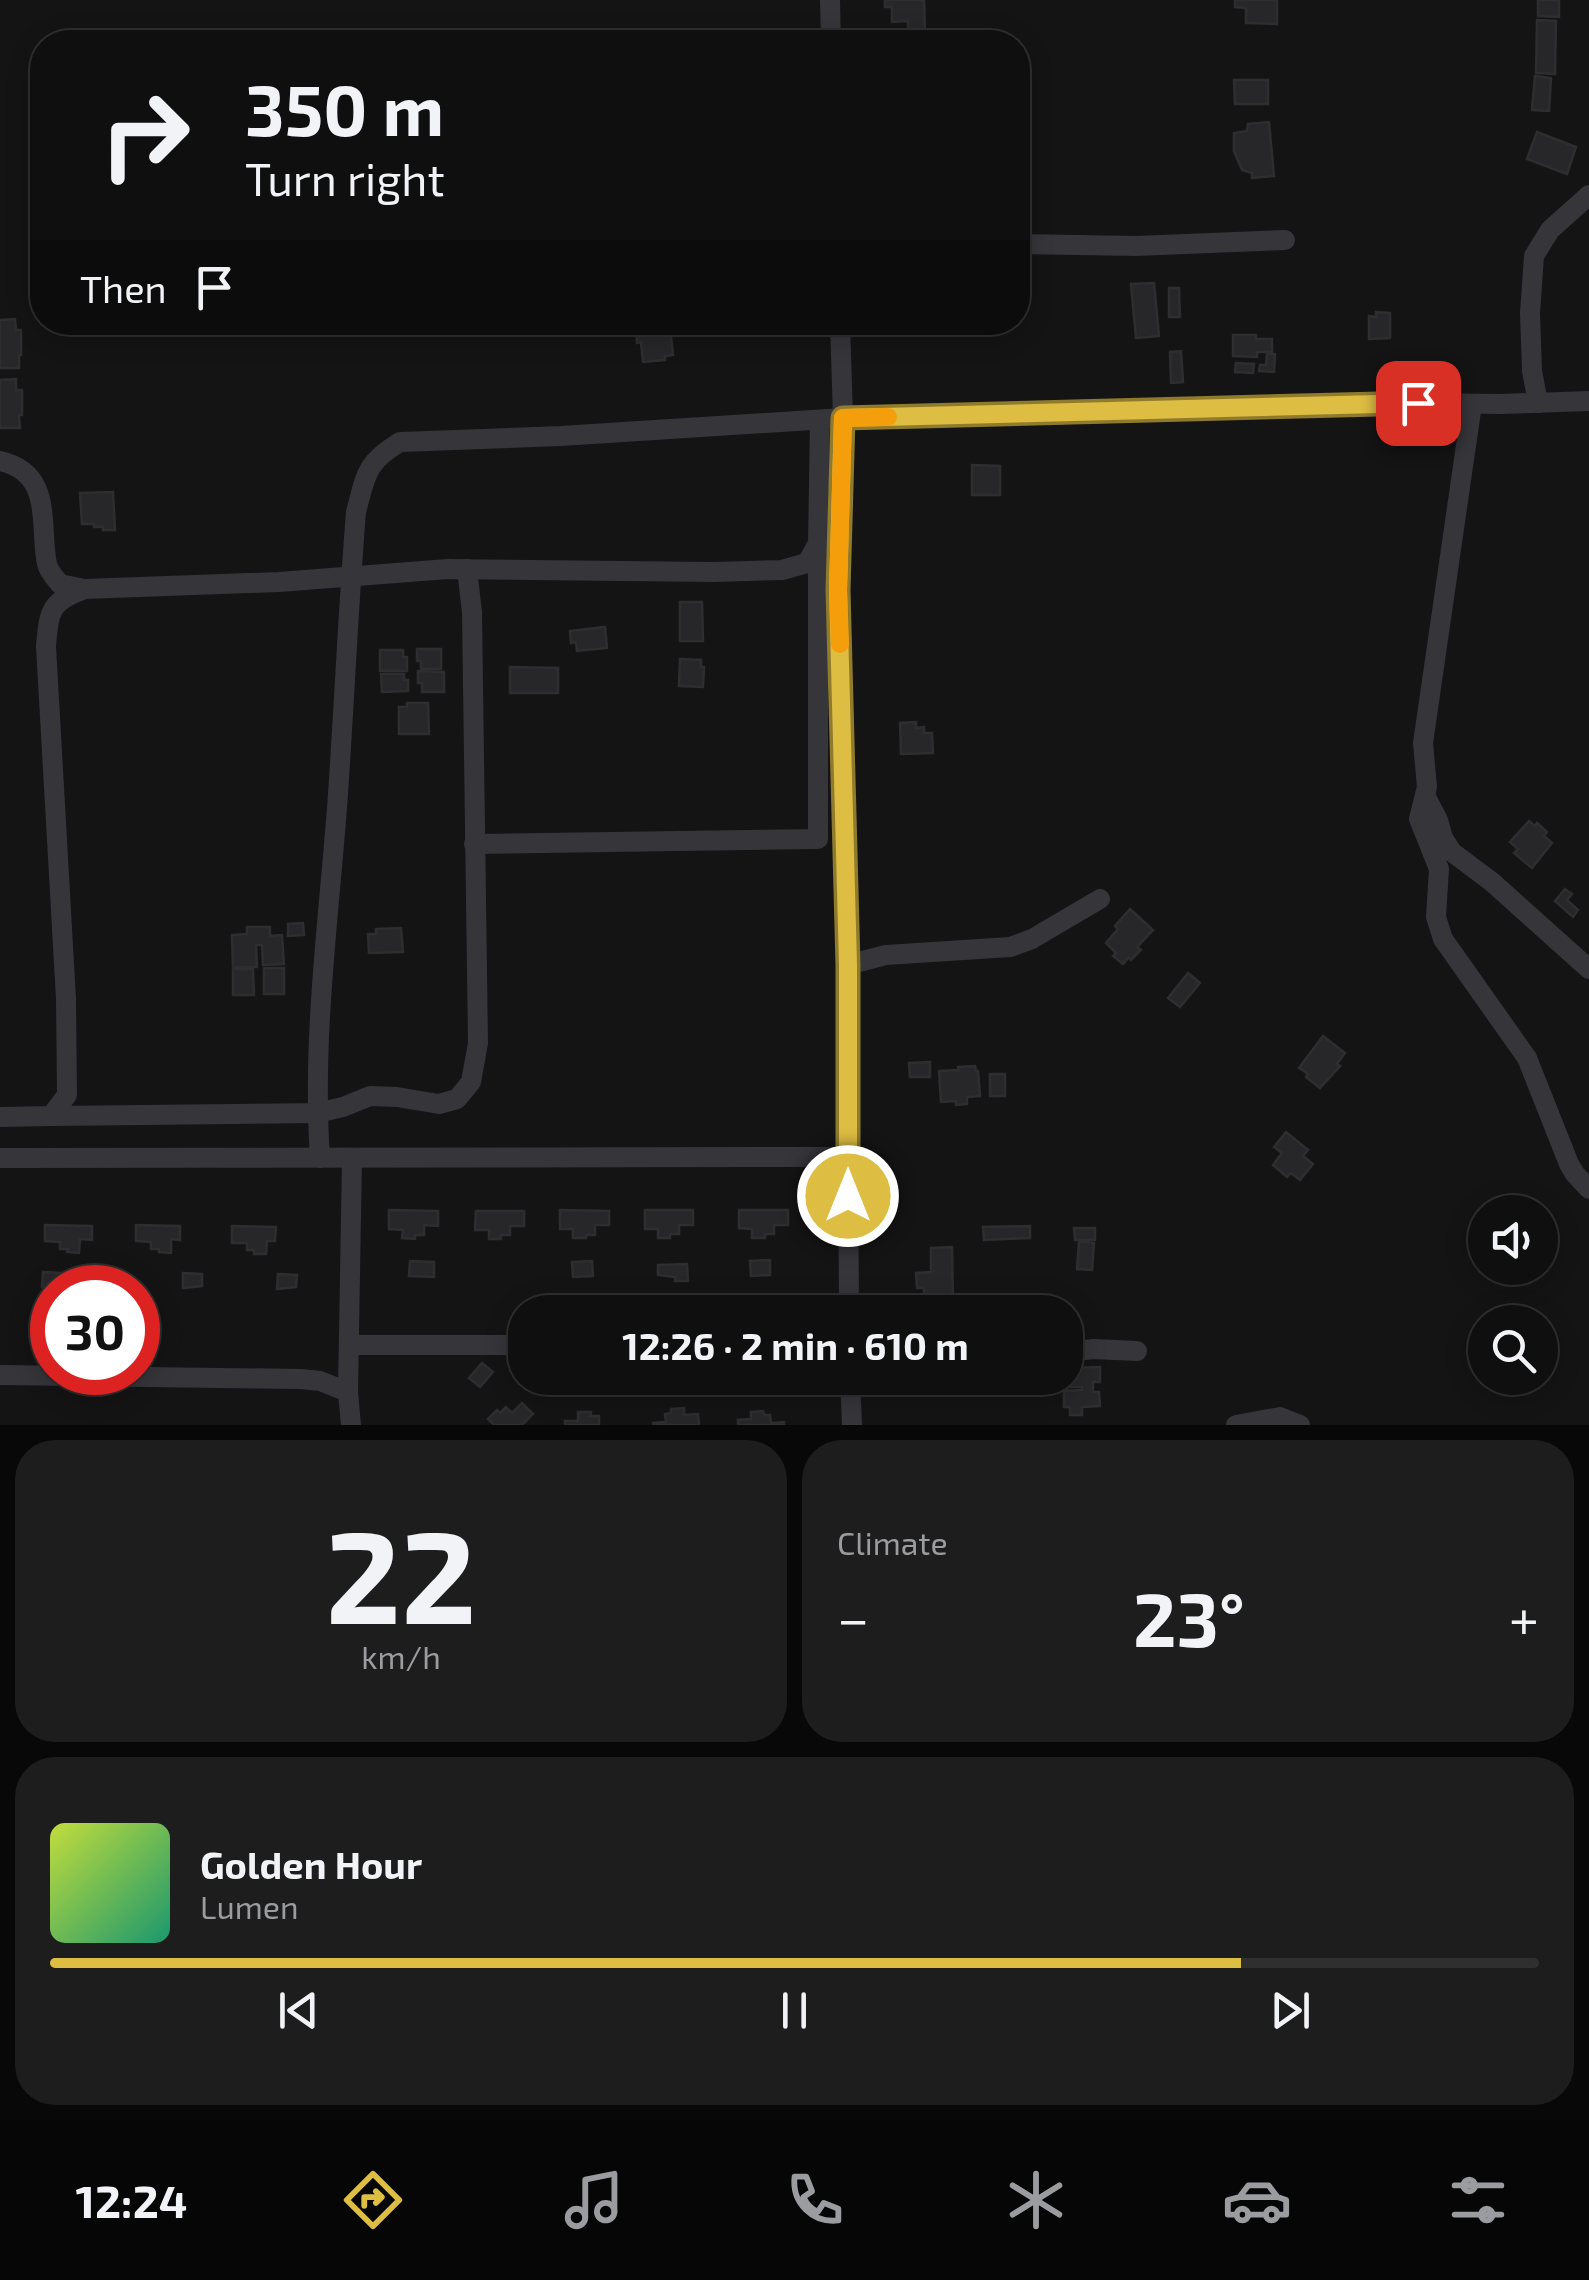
<!DOCTYPE html>
<html lang="en">
<head>
<meta charset="utf-8">
<style>
  :root { --surface:#0f0f10; --page:#1d1d1e; --text:#f1f3f6; --muted:#9b9c9f; --line:#2f2f30; --accent:#debd43 }
  body { margin:0; font-family:"Exo 2",sans-serif; background:var(--page); color:var(--text); height:100vh; display:flex; flex-direction:column; font-size:38px; white-space:nowrap }
  * { box-sizing:border-box; margin:0 }
  p { font-size:32px; color:var(--muted) }
  .icon { flex:none; width:55px; height:55px; fill:none; stroke:currentColor; stroke-width:2; stroke-linecap:round; stroke-linejoin:round }
  .map { position:relative; height:1425px; overflow:hidden }
  .side { display:flex; flex-direction:column; gap:15px; padding:15px; background:#080809; flex:1 }
  .side>* { flex:none }
  .banner { position:absolute; left:30px; top:30px; width:1000px; height:305px; border-radius:40px; box-shadow:0 5px 25px #0003,0 0 0 2px var(--line); background:#0f0f10; color:var(--text); overflow:hidden }
  .buttons { position:absolute; left:1468px; top:1195px; display:grid; gap:20px }
  .buttons a { display:grid; place-items:center; width:90px; height:90px; border-radius:50%; background:var(--surface); box-shadow:0 5px 25px #0003,0 0 0 2px var(--line); font-size:50px }
  .speed { position:absolute; left:30px; top:1265px; display:flex; gap:20px; font-size:50px; font-weight:700; text-align:center }
  .speed>* { display:grid; place-content:center; width:130px; height:130px; border-radius:50%; background:var(--surface); box-shadow:0 5px 25px #0003,0 0 0 2px var(--line); line-height:1 }
  .speed .limit { border:15px solid #d22; background:#fff; color:#111 }
  .pin { position:absolute; display:grid; place-items:center; width:85px; height:85px; color:#fff; margin:-42px; border-radius:20px; box-shadow:0 5px 15px #0006 }
  .me { position:absolute; width:110px; margin:-55px; rotate:0deg; stroke-linejoin:round; filter:drop-shadow(0 0 8px #0008) }
  .turn { display:flex; align-items:center; gap:35px; height:210px; padding:0 50px; font-size:45px }
  .turn .icon { width:130px; height:130px; stroke-width:2.5 }
  .turn b { display:block; font-size:70px; line-height:85px }
  .then { display:flex; align-items:center; height:95px; padding:0 50px; background:#0003; gap:20px; font-size:38px }
  .big { font-size:75px; font-weight:700; line-height:1.1 }
  .side .tile { flex:1; display:flex; flex-direction:column; justify-content:center; gap:15px; min-width:0; padding:0 35px; border-radius:40px; background:var(--page) }
  .side .dial { align-items:center; gap:0 }
  .dial b { font-size:130px; line-height:1 }
  .song { display:flex; align-items:center; gap:30px }
  .cover { width:120px; height:120px; border-radius:15px; background:linear-gradient(135deg,hsl(70 70% 55%),hsl(160 70% 35%)) }
  .played { height:10px; border-radius:5px; background:linear-gradient(90deg,var(--accent) 80%,var(--line) 80%) }
  .keys { display:flex; justify-content:space-around; direction:ltr }
  .heat { display:flex; justify-content:space-between; align-items:center; font-size:55px; direction:ltr }
  .side .tiles { flex:1; display:grid; gap:15px; grid-template-columns:1fr 1fr }
  .tile:last-child { grid-column:span 2 }
  .trip { position:absolute; left:508px; top:1295px; width:575px; height:100px; border-radius:40px; background:var(--surface); box-shadow:0 5px 25px #0003,0 0 0 2px var(--line); font-weight:700; line-height:100px; text-align:center }
  .tab-bar { display:flex; height:160px; justify-content:space-around; align-items:center; background:#060606; color:var(--muted) }
  .tab-bar .icon { width:70px; height:70px }
  .tab-bar .active { color:var(--accent) }
  .tab-bar b { font-size:45px; color:var(--text) }
  .map>svg:first-child { display:block }
  .building { fill:#272729; stroke:#2e2e31; stroke-width:2.5 }
  .lines { fill:none; stroke-linecap:round; stroke-linejoin:round }
  .minor { stroke:#35353a; stroke-width:20 }
  .route-casing { stroke:#907b2c; stroke-width:25 }
  .route { stroke:#debd43; stroke-width:18 }
  .slow { stroke:#f59e0b; stroke-width:18 }
</style>
</head>
<body>
<div class="map">
<svg width="1589" height="1425" viewBox="0 0 1589 1425">
  <rect width="100%" height="100%" fill="#141415"/>
  <g class="building">
    <polygon points="885,0 924,0 925,33 908,33 908,21 892,22 892,7 885,7"/>
    <polygon points="1235,0 1277,0 1277,24 1246,23 1246,8 1235,7"/>
    <polygon points="1538,0 1559,0 1559,17 1538,16"/>
    <polygon points="1537,20 1556,21 1555,74 1536,73"/>
    <polygon points="1535,76 1551,78 1549,111 1532,110"/>
    <polygon points="1234,80 1268,80 1268,104 1235,104"/>
    <polygon points="1269,122 1274,176 1252,178 1252,173 1242,170 1234,151 1234,133 1247,131 1248,124"/>
    <polygon points="1537,132 1576,147 1567,174 1527,159"/>
    <polygon points="1154,283 1159,336 1136,338 1131,284"/>
    <polygon points="1169,288 1179,288 1180,317 1169,317"/>
    <polygon points="1376,312 1390,313 1390,338 1369,339 1369,316 1376,317"/>
    <polygon points="15,319 16,330 21,330 21,355 19,355 19,368 0,368 0,320"/>
    <polygon points="636,322 679,322 680,335 671,336 673,355 665,356 665,360 643,362 641,342 637,343"/>
    <polygon points="1233,335 1256,335 1256,339 1272,339 1272,352 1257,352 1257,357 1233,356"/>
    <polygon points="1181,351 1183,382 1171,383 1170,352"/>
    <polygon points="1267,354 1275,354 1274,372 1259,371 1260,365 1266,365"/>
    <polygon points="1236,363 1254,364 1253,373 1235,372"/>
    <polygon points="16,379 16,390 22,390 22,415 19,415 20,428 0,428 0,380"/>
    <polygon points="972,465 1000,466 1000,495 972,495"/>
    <polygon points="113,492 115,530 103,530 103,527 94,527 94,524 82,524 80,493"/>
    <polygon points="680,602 702,602 703,641 680,641"/>
    <polygon points="605,627 607,648 577,651 576,642 571,643 570,631"/>
    <polygon points="417,649 441,649 441,669 421,669 421,661 417,661"/>
    <polygon points="380,650 403,650 403,657 407,657 407,671 380,671"/>
    <polygon points="680,659 701,660 701,667 704,667 703,687 679,686"/>
    <polygon points="510,667 558,668 558,693 510,693"/>
    <polygon points="418,671 444,672 444,692 422,692 422,683 418,683"/>
    <polygon points="381,674 404,674 404,680 408,680 408,691 382,692"/>
    <polygon points="407,703 428,703 429,734 399,734 399,707 407,707"/>
    <polygon points="916,722 916,728 924,727 924,733 932,733 933,753 901,754 900,723"/>
    <polygon points="1529,821 1535,826 1537,823 1547,832 1544,836 1552,843 1532,868 1514,853 1518,849 1510,842"/>
    <polygon points="1565,889 1572,894 1567,900 1578,910 1573,917 1555,901"/>
    <polygon points="1130,909 1153,930 1137,947 1141,950 1131,960 1129,957 1123,964 1113,956 1116,953 1106,943 1118,929 1115,926"/>
    <polygon points="303,923 304,935 288,936 288,924"/>
    <polygon points="247,927 270,927 270,936 282,935 284,964 263,965 262,945 256,945 257,967 233,967 232,935 247,934"/>
    <polygon points="401,928 403,952 369,953 368,934 376,934 376,929"/>
    <rect x="264" y="968" width="20" height="26"/>
    <polygon points="233,969 253,969 254,995 233,995"/>
    <polygon points="1188,973 1200,983 1180,1007 1168,998"/>
    <polygon points="1323,1036 1345,1053 1337,1064 1340,1066 1320,1088 1306,1077 1308,1074 1299,1068"/>
    <polygon points="930,1062 930,1077 910,1077 909,1063"/>
    <polygon points="975,1066 976,1071 978,1071 980,1096 967,1097 967,1104 956,1105 956,1101 941,1102 939,1071 959,1070 958,1067"/>
    <rect x="990" y="1074" width="15" height="22"/>
    <polygon points="1286,1132 1308,1150 1303,1156 1313,1164 1300,1180 1291,1173 1287,1177 1273,1165 1282,1153 1274,1147"/>
    <polygon points="389,1210 438,1211 438,1226 424,1225 424,1235 415,1235 415,1239 402,1238 403,1230 389,1229"/>
    <polygon points="560,1210 609,1211 609,1225 595,1225 595,1235 586,1235 586,1238 573,1238 573,1229 560,1229"/>
    <polygon points="645,1210 693,1210 693,1225 679,1225 679,1234 670,1234 670,1238 658,1238 658,1229 645,1229"/>
    <polygon points="739,1210 788,1210 788,1225 774,1225 774,1234 765,1234 765,1238 752,1238 752,1229 739,1228"/>
    <polygon points="476,1211 524,1211 524,1226 510,1226 510,1235 501,1235 501,1239 489,1239 489,1230 475,1230"/>
    <polygon points="45,1225 92,1226 92,1240 80,1239 79,1253 67,1252 68,1249 60,1249 60,1242 45,1241"/>
    <polygon points="136,1225 180,1226 180,1240 171,1239 171,1253 159,1252 159,1249 151,1249 151,1242 136,1241"/>
    <polygon points="232,1226 276,1227 275,1241 267,1241 266,1254 254,1254 254,1250 247,1250 247,1243 232,1243"/>
    <polygon points="1030,1226 1030,1238 984,1240 983,1227"/>
    <polygon points="1074,1228 1095,1228 1095,1240 1075,1240"/>
    <polygon points="1079,1241 1094,1243 1092,1270 1077,1269"/>
    <polygon points="952,1247 953,1304 930,1304 930,1299 924,1299 924,1288 917,1288 916,1273 931,1272 931,1248"/>
    <polygon points="770,1260 770,1275 751,1276 750,1261"/>
    <polygon points="410,1261 434,1262 434,1277 409,1276"/>
    <polygon points="592,1261 593,1276 573,1277 572,1262"/>
    <polygon points="687,1264 688,1281 675,1281 675,1277 658,1275 658,1265"/>
    <polygon points="43,1272 62,1273 61,1285 42,1287"/>
    <polygon points="183,1273 202,1274 202,1286 183,1288"/>
    <polygon points="278,1274 297,1275 296,1287 277,1289"/>
    <polygon points="482,1363 493,1372 480,1387 469,1378"/>
    <polygon points="1100,1367 1100,1382 1093,1382 1093,1392 1099,1392 1100,1406 1082,1407 1082,1415 1070,1415 1070,1407 1064,1407 1064,1391 1082,1390 1082,1387 1063,1387 1065,1368"/>
    <polygon points="522,1403 533,1414 522,1425 494,1425 488,1419 497,1410 500,1413 506,1407 512,1413"/>
    <polygon points="684,1408 684,1415 698,1414 699,1425 653,1425 653,1423 666,1422 665,1414 671,1413 671,1409"/>
    <polygon points="763,1411 764,1415 770,1415 771,1423 784,1422 784,1425 738,1425 738,1420 751,1419 751,1412"/>
    <polygon points="578,1412 591,1412 590,1416 599,1416 599,1425 565,1425 565,1421 578,1421"/>
  </g>
  <g class="lines">
    <g class="minor">
      <polyline points="830,0 831,42"/>
      <polyline points="1018,244 1136,246 1285,240"/>
      <polyline points="840,322 843,418 839,590 847,965 849,1312"/>
      <polyline points="1538,403 1532,371 1530,313 1534,256 1550,230 1589,195"/>
      <polyline points="1472,404 1423,743 1427,787 1419,819 1439,869 1436,917 1443,939 1527,1058 1569,1164 1575,1174 1589,1189"/>
      <path d="M0,461c54,12 39,64 47,103 2,8 8,14 13,20l24,5 195,-7 169,-13 266,3 68,-2 25,-7 11,-20 2,-123"/>
      <polyline points="1425,795 1438,820 1443,838 1452,852 1492,882 1589,969"/>
      <polyline points="474,844 818,839 818,545"/>
      <polyline points="847,965 886,955 1010,947 1032,939 1100,899"/>
      <polyline points="51,1116 317,1113 343,1107 370,1096 397,1097 439,1104 457,1099 471,1082 478,1043 472,612 467,569"/>
      <path d="M0,1117l51,-1 16,-21 -1,-96 -20,-353c3,-33 3,-44 36,-56"/>
      <polyline points="0,1158 848,1157"/>
      <path d="M320,1158c-8,-117 8,-233 17,-350 7,-98 11,-197 19,-296 10,-37 9,-49 44,-70l161,-6 282,-18 575,-15 82,1 89,-3"/>
      <polyline points="349,1345 525,1345"/>
      <polyline points="1065,1352 1094,1349 1137,1351"/>
      <polyline points="0,1375 301,1379 320,1381 348,1392"/>
      <polyline points="850,1378 852,1425"/>
      <polyline points="351,1425 348,1392 352,1158"/>
      <polyline points="1236,1425 1280,1417 1300,1425"/>
    </g>
  </g>
  <g class="lines">
    <g class="route-casing">
      <polyline id="route" points="848,1196 848,965 838,590 843,418 1418,403"/>
    </g>
    <use href="#route" class="route"/>
    <polyline class="slow" points="840,644 838,590 843,418 888,417"/>
  </g>
</svg>
<div class="buttons">
<a><svg class="icon" aria-label="sound" viewBox="0 0 24 24"><path d="M4 9h4l5-4v14l-5-4H4zM17 9q2 3 0 6"/></svg></a>
<a><svg class="icon" aria-label="search" viewBox="0 0 24 24"><circle cx="10" cy="10" r="6"/><path d="M15 15l6 6"/></svg></a>
</div>
<div class="speed"><div class="limit">30</div></div>
<div class="pin" style="left:1418px;top:403px;background:#d93025"><svg class="icon" aria-label="arrive" viewBox="0 0 24 24"><path d="M6 21V4h12l-3 4 3 4H6"/></svg></div>
<svg class="me" style="left:848px;top:1196px" viewBox="-20 -20 40 40"><circle r="17" fill="#debd43" stroke="#fff" stroke-width="3"/><path d="M0-11L8 9 0 5-8 9z" fill="#fff"/></svg>
<div class="trip">12:26 · 2 min · 610 m</div>
<div class="banner">
<div class="turn"><svg class="icon" aria-label="right" viewBox="0 0 24 24"><path d="M7 20v-9h11M14 6l5 5-5 5"/></svg><div><b>350 m</b>Turn right</div></div>
<div class="then">Then<svg class="icon" aria-label="arrive" viewBox="0 0 24 24"><path d="M6 21V4h12l-3 4 3 4H6"/></svg></div>
</div>
</div>
<section class="side">
<div class="tiles">
<div class="tile dial"><b>22</b><p>km/h</p></div>
<div class="tile"><p>Climate</p>
<div class="heat"><a>−</a><b class="big">23°</b><a>+</a></div>
</div>
<div class="tile">
<div class="song"><i class="cover"></i><div><b>Golden Hour</b><p>Lumen</p></div></div>
<div class="played"></div>
<div class="keys"><svg class="icon" aria-label="previous" viewBox="0 0 24 24"><path d="M18 5L8 12l10 7zM5 5v14"/></svg><svg class="icon" aria-label="pause" viewBox="0 0 24 24"><path d="M8 5v14M16 5v14"/></svg><svg class="icon" aria-label="next" viewBox="0 0 24 24"><path d="M6 5l10 7-10 7zM19 5v14"/></svg></div>
</div>
</div>
</section>
<nav class="tab-bar">
<b>12:24</b>
<svg class="icon active" aria-label="directions" viewBox="0 0 24 24"><path d="M12 3l9 9-9 9-9-9zM9 14v-3h6M13 9l2 2-2 2"/></svg>
<svg class="icon" aria-label="music" viewBox="0 0 24 24"><path d="M9 18V5l10-2v13"/><circle cx="6" cy="18" r="3"/><circle cx="16" cy="16" r="3"/></svg>
<svg class="icon" aria-label="phone" viewBox="0 0 24 24"><path d="M5 4h4l2 5-3 2q2 4 5 5l2-3 5 2v4C11 20 4 13 5 4z"/></svg>
<svg class="icon" aria-label="climate" viewBox="0 0 24 24"><path d="M12 3v18M4 7l16 10M4 17L20 7"/></svg>
<svg class="icon" aria-label="car" viewBox="0 0 24 24"><path d="M5 17H2v-5l4-1 3-4h7l3 4 3 1v5h-3M9 17h6M6 11h13"/><circle cx="7" cy="17" r="2"/><circle cx="17" cy="17" r="2"/></svg>
<svg class="icon" aria-label="filters" viewBox="0 0 24 24"><path d="M4 7h16M4 17h16"/><circle cx="9" cy="7" r="2"/><circle cx="15" cy="17" r="2"/></svg>
</nav>
</body>
</html>
